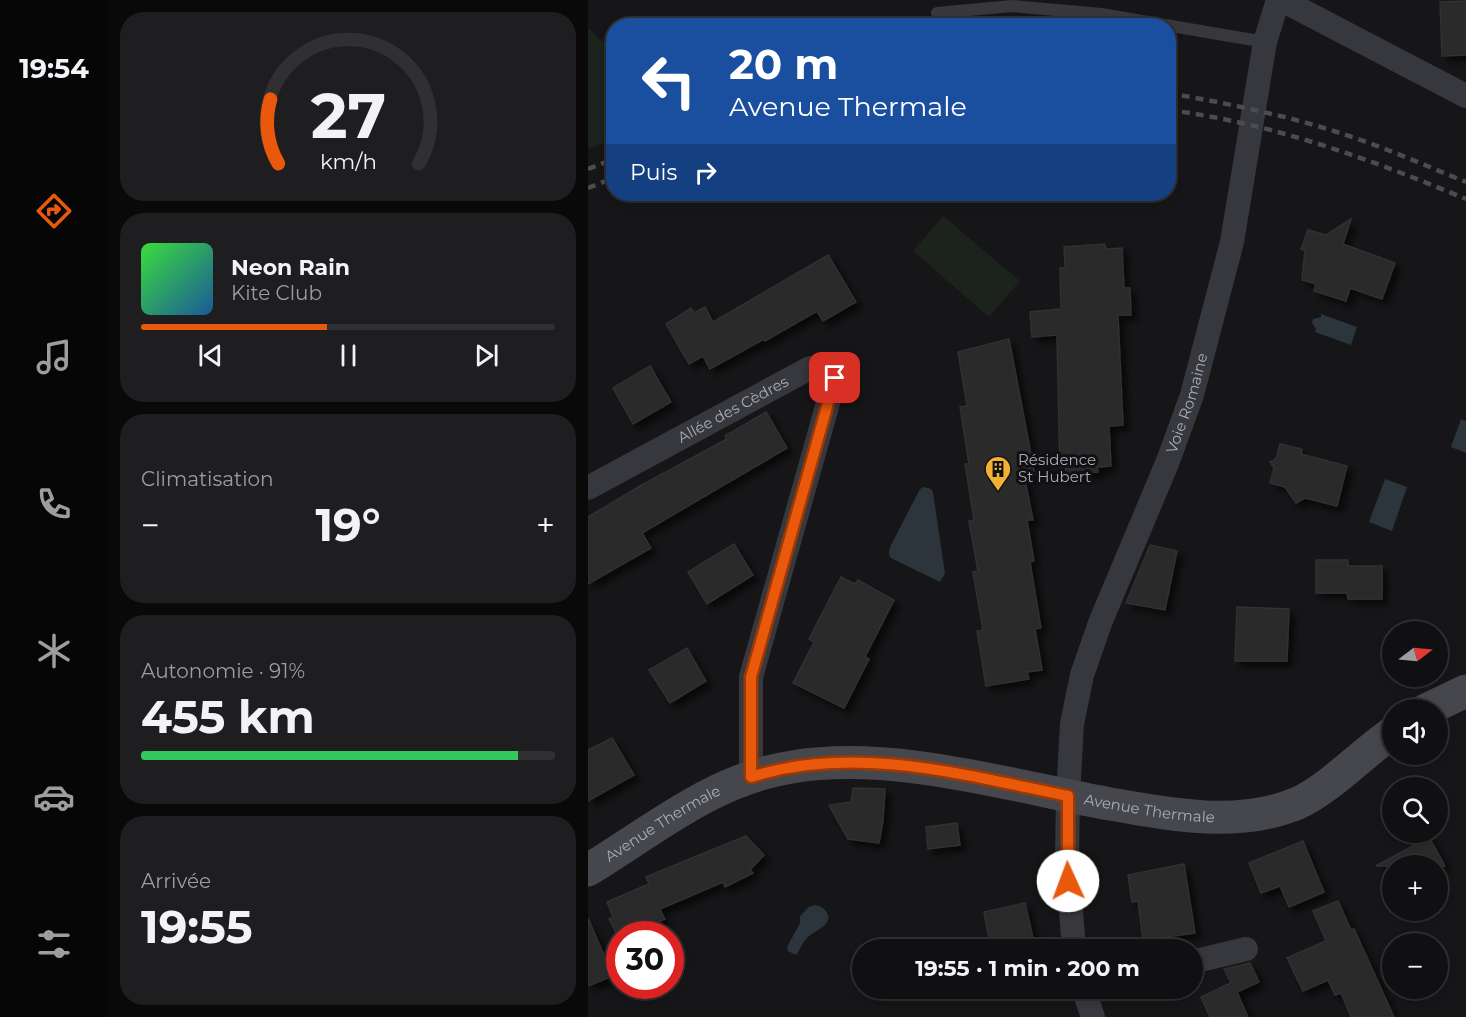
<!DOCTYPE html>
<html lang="fr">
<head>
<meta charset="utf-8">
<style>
  :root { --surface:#101012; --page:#1e1e20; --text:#f1f3f6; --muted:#9c9d9f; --line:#303032; --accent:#ea580c }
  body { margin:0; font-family:Montserrat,sans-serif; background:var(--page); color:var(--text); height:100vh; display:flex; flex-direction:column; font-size:22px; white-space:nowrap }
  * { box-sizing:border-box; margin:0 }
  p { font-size:20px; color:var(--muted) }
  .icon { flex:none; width:33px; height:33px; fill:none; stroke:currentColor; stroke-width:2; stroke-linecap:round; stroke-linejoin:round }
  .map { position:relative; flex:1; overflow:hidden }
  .side { display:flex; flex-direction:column; gap:12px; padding:12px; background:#09090a; width:480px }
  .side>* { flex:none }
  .banner { position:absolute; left:18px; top:18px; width:570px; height:183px; border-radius:24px; box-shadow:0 3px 9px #0003,0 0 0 2px var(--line); background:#1a4fa0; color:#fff; overflow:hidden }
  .needle { width:39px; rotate:74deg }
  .fabs { position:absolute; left:794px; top:621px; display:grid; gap:12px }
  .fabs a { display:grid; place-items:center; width:66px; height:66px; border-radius:50%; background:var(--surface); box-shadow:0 3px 9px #0003,0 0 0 2px var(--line); font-size:30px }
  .speed { position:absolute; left:18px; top:921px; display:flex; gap:12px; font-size:30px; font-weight:700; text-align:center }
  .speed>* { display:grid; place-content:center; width:78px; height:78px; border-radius:50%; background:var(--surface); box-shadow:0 3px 9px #0003,0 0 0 2px var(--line); line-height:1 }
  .speed .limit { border:9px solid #d22; background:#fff; color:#111 }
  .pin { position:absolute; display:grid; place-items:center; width:51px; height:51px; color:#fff; margin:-26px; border-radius:12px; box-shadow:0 3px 9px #0006 }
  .me { position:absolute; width:66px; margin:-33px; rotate:358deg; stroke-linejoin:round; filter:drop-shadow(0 0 4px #0008) }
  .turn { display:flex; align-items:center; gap:21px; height:126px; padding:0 24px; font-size:27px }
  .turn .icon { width:78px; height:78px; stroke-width:2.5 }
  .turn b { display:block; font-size:42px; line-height:51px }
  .then { display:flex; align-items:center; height:57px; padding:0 24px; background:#0003; gap:12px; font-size:22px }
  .big { font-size:45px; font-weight:700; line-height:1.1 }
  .side .widget { flex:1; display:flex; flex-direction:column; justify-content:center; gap:9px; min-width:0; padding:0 21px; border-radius:24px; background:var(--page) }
  .side .dial { align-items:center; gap:0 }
  .dial svg { height:156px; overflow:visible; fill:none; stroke:var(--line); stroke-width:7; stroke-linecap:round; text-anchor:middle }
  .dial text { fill:var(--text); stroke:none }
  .song { display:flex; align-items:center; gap:18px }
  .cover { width:72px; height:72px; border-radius:9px; background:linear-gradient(135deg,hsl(120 70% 55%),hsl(210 70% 35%)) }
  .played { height:6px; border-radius:3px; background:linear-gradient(90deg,var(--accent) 45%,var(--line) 45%) }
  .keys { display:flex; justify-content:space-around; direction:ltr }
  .heat { display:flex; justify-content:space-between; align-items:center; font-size:33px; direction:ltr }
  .charge { height:9px; border-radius:4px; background:linear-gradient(90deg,#34c759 91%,var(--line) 0) }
  .trip { position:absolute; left:264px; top:939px; width:351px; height:60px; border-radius:30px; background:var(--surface); box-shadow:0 3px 9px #0003,0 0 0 2px var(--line); font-weight:700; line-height:60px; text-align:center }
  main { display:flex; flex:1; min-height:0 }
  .tabs { display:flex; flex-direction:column; width:108px; justify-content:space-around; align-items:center; background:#060607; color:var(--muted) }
  .tabs .icon { width:42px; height:42px }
  .tabs .on { color:var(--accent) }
  .tabs b { font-size:27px; color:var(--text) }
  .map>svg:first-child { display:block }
  .green { fill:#1c231d }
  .water { fill:#2c353c }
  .building { fill:#29292c; stroke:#303034; stroke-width:1.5; filter:url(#shadow) }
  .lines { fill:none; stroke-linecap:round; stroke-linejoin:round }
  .lane { stroke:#37383d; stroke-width:12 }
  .street { stroke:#37383d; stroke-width:24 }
  .secondary { stroke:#45474d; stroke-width:33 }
  .rail { stroke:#4a4c52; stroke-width:4.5; stroke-dasharray:8 6; stroke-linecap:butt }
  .route-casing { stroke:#983908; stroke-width:15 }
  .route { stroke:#ea580c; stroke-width:10 }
  .labels { text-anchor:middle; stroke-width:6; stroke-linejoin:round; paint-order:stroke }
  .street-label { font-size:15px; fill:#a8adb8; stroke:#111113 }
  .poi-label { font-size:15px; fill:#a8adb8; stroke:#111113; text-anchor:start }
</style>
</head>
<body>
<main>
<nav class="tabs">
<b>19:54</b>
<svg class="icon on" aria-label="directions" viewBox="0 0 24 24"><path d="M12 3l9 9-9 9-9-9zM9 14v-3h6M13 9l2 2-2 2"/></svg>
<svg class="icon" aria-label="music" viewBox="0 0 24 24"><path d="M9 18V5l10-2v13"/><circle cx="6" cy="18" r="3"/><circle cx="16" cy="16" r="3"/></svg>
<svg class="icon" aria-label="phone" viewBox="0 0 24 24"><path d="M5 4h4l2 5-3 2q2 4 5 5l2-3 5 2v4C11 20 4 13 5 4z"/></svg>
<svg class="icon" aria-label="climate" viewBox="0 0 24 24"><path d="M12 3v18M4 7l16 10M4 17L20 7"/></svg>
<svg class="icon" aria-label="car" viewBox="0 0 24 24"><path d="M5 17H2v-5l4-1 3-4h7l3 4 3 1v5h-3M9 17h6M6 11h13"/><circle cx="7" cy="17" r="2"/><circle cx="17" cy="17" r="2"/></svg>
<svg class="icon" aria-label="filters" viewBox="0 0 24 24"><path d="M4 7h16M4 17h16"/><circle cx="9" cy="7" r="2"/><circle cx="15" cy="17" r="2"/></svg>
</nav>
<section class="side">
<div class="widget dial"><svg viewBox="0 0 100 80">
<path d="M14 69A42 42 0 1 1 86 69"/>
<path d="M14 69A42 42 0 0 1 10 36" stroke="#ea580c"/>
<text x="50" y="56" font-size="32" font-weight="700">27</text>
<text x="50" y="72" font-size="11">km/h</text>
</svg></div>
<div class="widget">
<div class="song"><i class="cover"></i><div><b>Neon Rain</b><p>Kite Club</p></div></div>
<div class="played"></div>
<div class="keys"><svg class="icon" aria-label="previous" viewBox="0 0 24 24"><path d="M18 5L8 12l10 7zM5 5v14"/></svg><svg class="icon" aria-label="pause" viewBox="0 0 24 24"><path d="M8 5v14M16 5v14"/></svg><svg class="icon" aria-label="next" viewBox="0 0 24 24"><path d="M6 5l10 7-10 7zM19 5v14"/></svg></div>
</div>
<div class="widget"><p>Climatisation</p>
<div class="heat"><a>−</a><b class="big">19°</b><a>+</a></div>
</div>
<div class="widget"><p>Autonomie · 91%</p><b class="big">455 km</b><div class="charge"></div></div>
<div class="widget"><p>Arrivée</p><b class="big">19:55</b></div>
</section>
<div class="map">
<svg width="878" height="1017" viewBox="0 0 878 1017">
  <defs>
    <filter id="shadow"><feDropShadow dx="5.5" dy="5.5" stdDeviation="3" flood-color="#0009"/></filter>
  </defs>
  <rect width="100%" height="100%" fill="#161618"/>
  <g class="green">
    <polygon points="0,28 26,52 25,139 0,149"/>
    <polygon points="355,216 432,281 401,317 325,251"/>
  </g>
  <g class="water">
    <polygon points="733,314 769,327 763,345 727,332 728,329 724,323 725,319 733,317"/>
    <polygon points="873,419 878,421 878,453 863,447"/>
    <polygon points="797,479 819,487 804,531 781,522"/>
    <polygon points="336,487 343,489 345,492 357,574 352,582 307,560 302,557 301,553 302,547 332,489"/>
    <path d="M227,905c5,1 9,3 12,8 7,12 -14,18 -20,25 -5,5 -7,12 -11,17l-8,-4 -1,-4 13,-24v-7l9,-9z"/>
  </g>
  <g class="building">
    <polygon points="878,1 878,55 854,56 852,2"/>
    <polygon points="763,219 755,244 807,263 794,299 762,288 758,301 726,291 728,284 714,280 717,251 713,249 720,230 738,235"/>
    <polygon points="517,244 518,249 534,248 536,288 542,288 543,315 530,315 535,425 521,426 523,466 509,467 510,472 472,474 469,335 444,337 442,312 473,309 472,268 477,268 476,247"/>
    <polygon points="240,255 268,302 235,321 229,311 177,341 176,339 122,369 115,356 101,364 78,324 103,308 106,313 117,307 125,322"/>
    <polygon points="421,339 447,475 436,475 445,520 439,520 446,561 442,562 453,628 447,629 454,670 439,672 441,679 398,686 389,631 395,630 385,572 390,571 381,521 386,520 377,464 381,464 372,407 379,406 370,352"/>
    <polygon points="62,366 83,402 45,424 25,388"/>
    <polygon points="178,412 199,448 54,533 63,548 0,584 0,517 52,486 139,439 137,436"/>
    <polygon points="692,444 714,449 713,454 759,466 749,506 717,498 708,503 697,487 682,483 686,468 682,462 688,459"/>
    <polygon points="146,544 165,575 119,604 100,572"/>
    <polygon points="562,545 589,551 577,610 538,603"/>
    <polygon points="728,560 760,560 760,566 794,566 794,599 760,599 759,593 728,593"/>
    <polygon points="253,577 267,584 270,580 306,600 277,657 281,659 256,708 205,683 226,642 221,639"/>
    <polygon points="649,607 701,609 699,661 647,661"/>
    <polygon points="99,648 118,681 82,703 61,670"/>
    <polygon points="24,738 46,775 0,801 0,750"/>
    <polygon points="265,788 297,789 295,821 291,843 260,839 241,805 263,802"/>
    <polygon points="369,823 372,845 340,849 338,827"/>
    <polygon points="158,836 176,855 162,870 165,873 137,887 135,882 72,909 77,919 39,934 32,934 31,938 21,919 25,917 19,902 61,884 58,877"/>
    <polygon points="841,837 857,866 788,866"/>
    <polygon points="715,841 736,892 701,907 692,886 673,893 661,863"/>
    <polygon points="596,864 607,933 555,940 550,901 544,902 540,875"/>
    <polygon points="750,901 763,930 766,929 806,1017 763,1017 753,993 747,995 740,980 715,991 699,958 738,941 725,911"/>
    <polygon points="437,903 445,938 432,941 434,945 416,950 403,950 396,912"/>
    <polygon points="0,918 25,976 0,986"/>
    <polygon points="662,963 671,982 649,992 660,1017 622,1017 613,997 643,983 636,969"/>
  </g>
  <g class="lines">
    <polyline class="lane" points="349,13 424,6 513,14 677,42"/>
    <g class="street">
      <polyline points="694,0 878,96"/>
      <path id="s1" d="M0,488l222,-120 25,10 -84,299v100"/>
      <path id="s2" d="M486,950l-7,-91 1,-63 4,-72 10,-49 18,-52 68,-162 24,-66 40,-153 33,-200 13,-42"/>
      <polyline points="604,962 658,949"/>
      <polyline points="495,988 505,1017"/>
    </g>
    <g class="secondary">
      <polyline points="838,710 878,691"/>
      <path id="s3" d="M0,870c66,-40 125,-91 204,-103 101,-17 219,19 318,37 62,11 128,24 188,-1 31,-14 65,-50 94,-70"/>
    </g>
    <g class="rail">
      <path d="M580,93c63,11 127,24 187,45 38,13 74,29 111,44"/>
      <path d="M580,110c104,13 202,49 298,89"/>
      <polyline points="0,169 26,159"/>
      <polyline points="0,188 26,178"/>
    </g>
  </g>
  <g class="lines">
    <g class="route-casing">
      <path id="route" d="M247,378l-84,299v100c104,-33 214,-2 317,19v85"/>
    </g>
    <use href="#route" class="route"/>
  </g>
  <defs>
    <g id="building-pin" transform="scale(1.35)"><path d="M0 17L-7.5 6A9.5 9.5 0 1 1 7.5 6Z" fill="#f2b134" stroke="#111113"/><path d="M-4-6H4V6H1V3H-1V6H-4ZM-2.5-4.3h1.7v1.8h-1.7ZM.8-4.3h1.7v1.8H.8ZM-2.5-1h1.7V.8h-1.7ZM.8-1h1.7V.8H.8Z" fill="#111"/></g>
  </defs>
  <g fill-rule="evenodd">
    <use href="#building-pin" x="410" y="469"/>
  </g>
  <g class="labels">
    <g class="street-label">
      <text dy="5" stroke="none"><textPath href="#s2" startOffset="568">Voie Romaine</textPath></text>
      <text dy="5" stroke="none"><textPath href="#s1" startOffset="165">Allée des Cèdres</textPath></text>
      <text dy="5" stroke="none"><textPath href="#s3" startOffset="592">Avenue Thermale</textPath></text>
      <text dy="5" stroke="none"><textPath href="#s3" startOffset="88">Avenue Thermale</textPath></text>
    </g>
    <g class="poi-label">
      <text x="430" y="465">Résidence<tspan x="430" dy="17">St Hubert</tspan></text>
    </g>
  </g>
</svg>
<div class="fabs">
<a><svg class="needle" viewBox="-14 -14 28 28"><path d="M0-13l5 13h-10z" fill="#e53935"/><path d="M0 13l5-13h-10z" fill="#9c9d9f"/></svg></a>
<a><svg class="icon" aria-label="sound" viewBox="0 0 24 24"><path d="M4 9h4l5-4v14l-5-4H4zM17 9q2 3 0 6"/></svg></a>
<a><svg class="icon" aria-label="search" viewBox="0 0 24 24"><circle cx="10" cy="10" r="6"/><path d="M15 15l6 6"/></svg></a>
<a>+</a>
<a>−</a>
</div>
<div class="speed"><div class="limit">30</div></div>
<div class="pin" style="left:247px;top:378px;background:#d93025"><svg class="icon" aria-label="arrive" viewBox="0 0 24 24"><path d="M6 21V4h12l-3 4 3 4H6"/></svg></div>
<svg class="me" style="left:480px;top:881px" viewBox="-20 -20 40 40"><circle r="19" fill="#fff"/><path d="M0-13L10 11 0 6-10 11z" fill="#ea580c"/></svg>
<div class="trip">19:55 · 1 min · 200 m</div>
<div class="banner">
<div class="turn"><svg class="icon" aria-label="left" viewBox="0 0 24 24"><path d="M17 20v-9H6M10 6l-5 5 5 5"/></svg><div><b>20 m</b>Avenue Thermale</div></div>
<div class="then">Puis<svg class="icon" aria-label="right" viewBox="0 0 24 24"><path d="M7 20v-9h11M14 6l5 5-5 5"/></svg></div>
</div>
</div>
</main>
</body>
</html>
